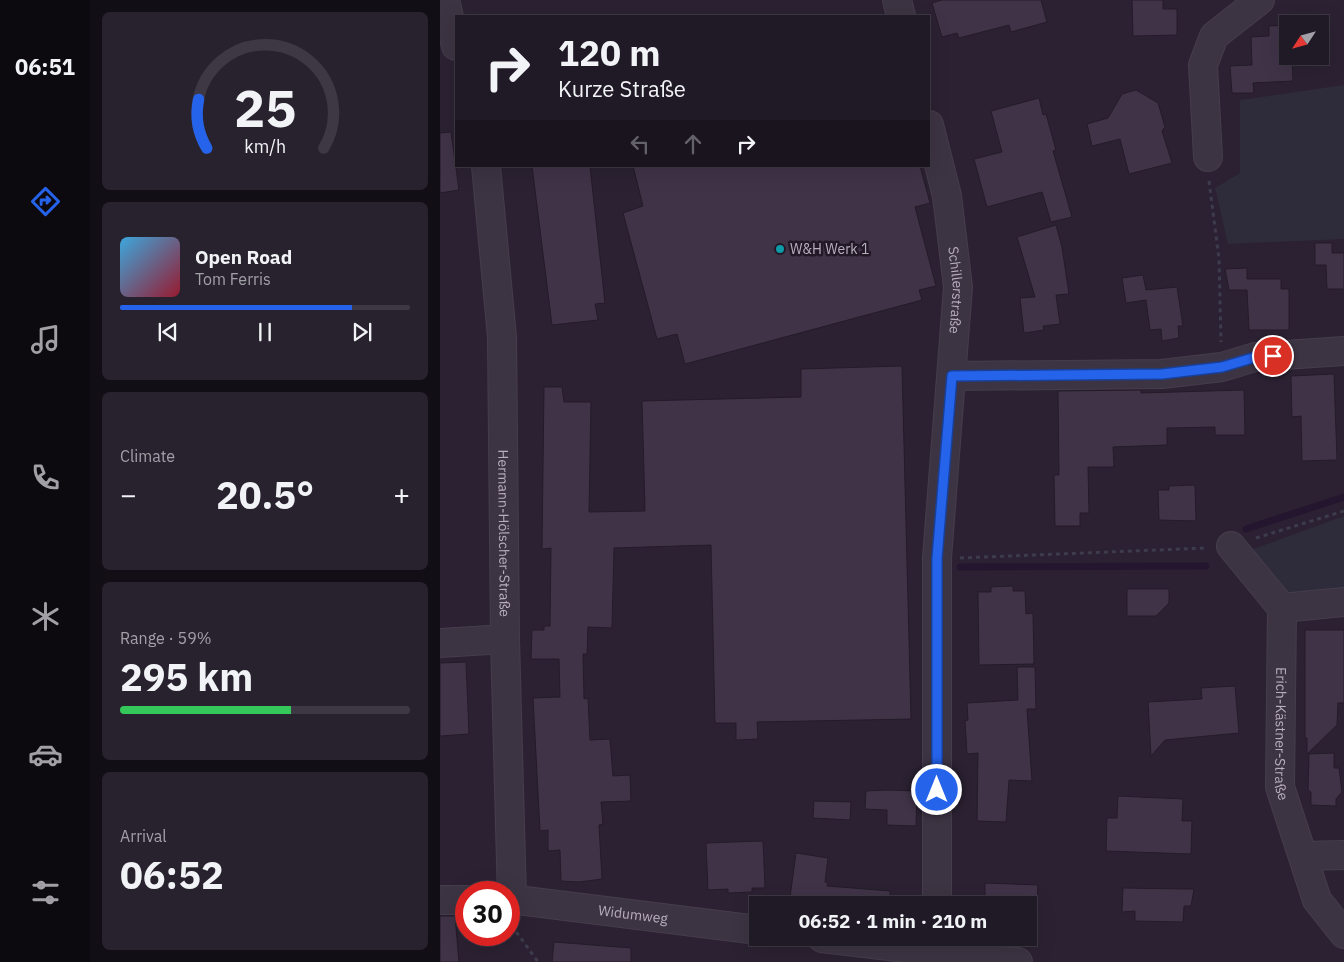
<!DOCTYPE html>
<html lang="en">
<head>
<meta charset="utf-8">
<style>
  :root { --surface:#201926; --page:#28222e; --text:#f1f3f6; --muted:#a2a0a7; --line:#3d3843; --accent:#2563eb }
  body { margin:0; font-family:"IBM Plex Sans",sans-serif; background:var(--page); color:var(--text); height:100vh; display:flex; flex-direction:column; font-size:19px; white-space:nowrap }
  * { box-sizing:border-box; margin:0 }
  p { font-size:16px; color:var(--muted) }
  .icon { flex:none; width:28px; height:28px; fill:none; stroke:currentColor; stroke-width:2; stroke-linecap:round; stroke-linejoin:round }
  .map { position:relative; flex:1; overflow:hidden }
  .sheet { display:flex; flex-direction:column; gap:12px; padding:12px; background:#120e15; width:350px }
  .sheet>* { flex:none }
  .banner { position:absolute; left:15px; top:15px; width:475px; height:152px; border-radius:0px; box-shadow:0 5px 20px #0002,0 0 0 1px var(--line); background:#201926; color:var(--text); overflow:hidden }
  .needle { width:32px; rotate:234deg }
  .controls { position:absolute; left:839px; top:15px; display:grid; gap:10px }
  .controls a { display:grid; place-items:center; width:50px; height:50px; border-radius:0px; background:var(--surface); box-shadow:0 5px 20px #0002,0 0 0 1px var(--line); font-size:25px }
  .speed { position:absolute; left:15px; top:881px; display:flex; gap:10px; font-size:25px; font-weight:700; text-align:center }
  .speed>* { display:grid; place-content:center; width:65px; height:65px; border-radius:50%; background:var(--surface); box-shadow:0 5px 20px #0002,0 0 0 1px var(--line); line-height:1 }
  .speed .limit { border:8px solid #d22; background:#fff; color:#111 }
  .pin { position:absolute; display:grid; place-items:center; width:42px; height:42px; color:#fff; margin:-21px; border:2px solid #fff; border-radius:50%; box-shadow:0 1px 5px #0007 }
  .me { position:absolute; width:55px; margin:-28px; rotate:0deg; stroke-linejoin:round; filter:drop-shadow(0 0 4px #0008) }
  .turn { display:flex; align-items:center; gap:18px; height:105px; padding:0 20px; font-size:22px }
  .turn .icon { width:65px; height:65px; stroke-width:2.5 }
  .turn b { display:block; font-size:35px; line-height:42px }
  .lanes { display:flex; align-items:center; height:48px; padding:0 20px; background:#0003; justify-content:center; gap:25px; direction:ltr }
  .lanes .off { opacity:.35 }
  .big { font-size:38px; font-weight:800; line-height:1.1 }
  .sheet .tile { flex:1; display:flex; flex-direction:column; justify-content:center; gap:8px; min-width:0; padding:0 18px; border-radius:8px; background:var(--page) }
  .sheet .dial { align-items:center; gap:0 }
  .dial svg { height:130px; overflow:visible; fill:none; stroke:var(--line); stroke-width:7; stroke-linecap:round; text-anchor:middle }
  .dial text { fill:var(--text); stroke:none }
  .song { display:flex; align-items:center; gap:15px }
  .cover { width:60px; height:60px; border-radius:8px; background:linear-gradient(135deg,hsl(200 70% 55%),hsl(350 70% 35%)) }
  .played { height:5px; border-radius:2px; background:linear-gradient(90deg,var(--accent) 80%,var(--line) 80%) }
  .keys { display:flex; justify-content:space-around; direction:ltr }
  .heat { display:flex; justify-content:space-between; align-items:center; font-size:28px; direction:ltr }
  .charge { height:8px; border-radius:4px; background:linear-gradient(90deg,#34c759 59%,var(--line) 0) }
  .trip { position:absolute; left:309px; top:896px; width:288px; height:50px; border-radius:0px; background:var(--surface); box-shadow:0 5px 20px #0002,0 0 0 1px var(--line); font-weight:800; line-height:50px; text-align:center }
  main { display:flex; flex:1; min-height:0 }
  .tabs { display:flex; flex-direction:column; width:90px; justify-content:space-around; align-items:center; background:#0d0a0f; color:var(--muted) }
  .tabs .icon { width:35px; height:35px }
  .tabs .on { color:var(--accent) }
  .tabs b { font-size:22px; color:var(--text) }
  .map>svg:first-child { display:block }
  .green { fill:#2e2b3b }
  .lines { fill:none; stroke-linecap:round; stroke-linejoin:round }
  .stream { stroke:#24162e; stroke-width:7 }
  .building { fill:#403348; stroke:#241b29 }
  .street-casing { stroke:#463d4c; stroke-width:30 }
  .path { stroke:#3d3b4c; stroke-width:3; stroke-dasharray:4 4; stroke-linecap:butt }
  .street { stroke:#3d3443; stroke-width:28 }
  .route-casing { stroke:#184099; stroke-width:12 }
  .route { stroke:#2563eb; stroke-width:9 }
  .culture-dot { fill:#0f9aa8; stroke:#221927; stroke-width:2 }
  .labels { text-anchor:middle; stroke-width:5; stroke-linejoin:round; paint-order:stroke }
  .poi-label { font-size:14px; fill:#b9aec0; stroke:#221927; text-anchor:start }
  .street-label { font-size:14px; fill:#b9aec0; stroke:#221927 }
</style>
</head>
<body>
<main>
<nav class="tabs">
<b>06:51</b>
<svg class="icon on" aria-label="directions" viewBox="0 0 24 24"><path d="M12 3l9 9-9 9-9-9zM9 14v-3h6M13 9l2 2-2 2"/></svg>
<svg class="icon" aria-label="music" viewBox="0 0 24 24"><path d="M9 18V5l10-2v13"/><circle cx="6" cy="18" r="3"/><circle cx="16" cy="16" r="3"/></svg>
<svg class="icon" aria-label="phone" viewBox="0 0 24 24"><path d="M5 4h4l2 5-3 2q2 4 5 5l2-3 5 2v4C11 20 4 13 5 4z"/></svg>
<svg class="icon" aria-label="climate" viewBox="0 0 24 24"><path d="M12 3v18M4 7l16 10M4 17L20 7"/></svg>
<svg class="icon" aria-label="car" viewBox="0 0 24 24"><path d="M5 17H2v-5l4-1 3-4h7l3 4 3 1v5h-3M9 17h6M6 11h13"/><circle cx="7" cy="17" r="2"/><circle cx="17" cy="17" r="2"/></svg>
<svg class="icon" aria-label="filters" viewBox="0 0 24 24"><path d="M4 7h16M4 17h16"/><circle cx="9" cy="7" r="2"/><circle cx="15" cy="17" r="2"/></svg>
</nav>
<section class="sheet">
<div class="tile dial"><svg viewBox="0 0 100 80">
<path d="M14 69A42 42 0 1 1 86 69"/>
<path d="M14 69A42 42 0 0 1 9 39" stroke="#2563eb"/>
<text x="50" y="56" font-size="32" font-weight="700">25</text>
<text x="50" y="72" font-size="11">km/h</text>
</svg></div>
<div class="tile">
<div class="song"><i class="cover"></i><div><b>Open Road</b><p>Tom Ferris</p></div></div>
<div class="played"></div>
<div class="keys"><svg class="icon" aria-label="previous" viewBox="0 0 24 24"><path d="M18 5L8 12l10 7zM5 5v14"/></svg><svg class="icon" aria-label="pause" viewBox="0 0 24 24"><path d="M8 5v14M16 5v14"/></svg><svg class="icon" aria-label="next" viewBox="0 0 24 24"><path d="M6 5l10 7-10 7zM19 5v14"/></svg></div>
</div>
<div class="tile"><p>Climate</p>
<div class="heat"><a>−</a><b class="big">20.5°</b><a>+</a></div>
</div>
<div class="tile"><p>Range · 59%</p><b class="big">295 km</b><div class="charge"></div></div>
<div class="tile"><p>Arrival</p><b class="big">06:52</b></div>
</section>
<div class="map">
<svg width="904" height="962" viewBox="0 0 904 962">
  <rect width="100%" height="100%" fill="#2b2132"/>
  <g class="green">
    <polygon points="904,85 904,239 788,244 775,188 800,173 800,100"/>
    <polygon points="904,516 904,596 845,601 805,552"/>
  </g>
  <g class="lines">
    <g class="stream">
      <polyline points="806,529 904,497"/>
      <polyline points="520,567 766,566"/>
    </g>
  </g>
  <g class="building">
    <polygon points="502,0 601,0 607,22 571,32 569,25 519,38 517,33 502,37 492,3"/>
    <polygon points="692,0 723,0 723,9 737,9 737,35 693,36"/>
    <polygon points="848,25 848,56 852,56 853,81 813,83 814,93 792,93 790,66 812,65 811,37 829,36 829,26"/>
    <polygon points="696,90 718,103 725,127 722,131 732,163 689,174 680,139 652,146 647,124 668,118 682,94"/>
    <polygon points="599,98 603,115 606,114 616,150 613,151 632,217 611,222 602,192 547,207 534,159 562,152 551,111"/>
    <polygon points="11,132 19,190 0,193 0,133"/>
    <polygon points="92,166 150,166 165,303 155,304 158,320 112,325"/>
    <polygon points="193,166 480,166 490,203 475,207 496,286 479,290 482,300 245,364 237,334 217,339 183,213 203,206"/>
    <polygon points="616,225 622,247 629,294 616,295 620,324 603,326 604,330 584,333 580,298 595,297 577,237"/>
    <polygon points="875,243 892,243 892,253 904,253 904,289 887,289 886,265 875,265"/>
    <polygon points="807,268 807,279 841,279 841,289 849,289 849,330 809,330 807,290 789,290 785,269"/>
    <polygon points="703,275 706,290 737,287 743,326 738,326 739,338 722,341 721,329 710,330 706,300 686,303 682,278"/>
    <polygon points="462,366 471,719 317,722 318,739 296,740 296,723 275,723 271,545 174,548 172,628 148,627 147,654 143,654 144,699 148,698 150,740 170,739 173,776 190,775 191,801 161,802 163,824 159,825 162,879 139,882 121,881 120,850 108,851 108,830 100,831 93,698 120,697 119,659 91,659 92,630 104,630 104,626 110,626 111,548 102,549 104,387 122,387 124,402 151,402 149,512 205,511 202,401 361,397 361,369"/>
    <polygon points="894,374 897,460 862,461 861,416 852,417 851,376"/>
    <polygon points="701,390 701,393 804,390 805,435 775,435 775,427 727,428 727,445 673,447 674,467 648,467 649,513 640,513 640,526 615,526 614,475 619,475 618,391"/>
    <polygon points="755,485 756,521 719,520 718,490 729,490 729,486"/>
    <polygon points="573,586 573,591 585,591 586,614 593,613 594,664 539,665 538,592 551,592 551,587"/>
    <polygon points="687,589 729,589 729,603 716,616 687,616"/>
    <polygon points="865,630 904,630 904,703 898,703 897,725 867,754 867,738 865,738"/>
    <polygon points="26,662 29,734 0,736 0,663"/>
    <polygon points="577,667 595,667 596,709 587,709 592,781 569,780 566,822 537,821 538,753 527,754 525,721 528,720 527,703 578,700"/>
    <polygon points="795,686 799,733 725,740 711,756 708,702 762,699 761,688"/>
    <polygon points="894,753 894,768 899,768 902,792 896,799 896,806 871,805 871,792 868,790 869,754"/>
    <polygon points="448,790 477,791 476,826 447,825 447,810 425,809 426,791"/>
    <polygon points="678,796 743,799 742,821 752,821 751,854 666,851 667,818 677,818"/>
    <polygon points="374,801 411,802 410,820 373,818"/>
    <polygon points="323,841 325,888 312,888 312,892 288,893 288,889 268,890 266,843"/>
    <polygon points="356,853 388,858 385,882 388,883 387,886 450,891 450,905 349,905"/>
    <polygon points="545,883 598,885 597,905 545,905"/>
    <polygon points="683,888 744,889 754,889 751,906 744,906 743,922 695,921 695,911 682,912"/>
    <polygon points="0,916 15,916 19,962 0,962"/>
    <polygon points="114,942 191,948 191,962 112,962"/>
  </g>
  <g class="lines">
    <g class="street-casing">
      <g id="street">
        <polyline points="5,0 16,46"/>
        <polyline points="457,0 461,16"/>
        <path id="s1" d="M489,125l18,71 11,91 -21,271v347"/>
        <polyline points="768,157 763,65 774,36 820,0"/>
        <path id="s2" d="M46,166l16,171 3,302 7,260"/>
        <polyline points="512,376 722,374 782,367 815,357 904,351"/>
        <path id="s3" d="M791,546l51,62 -2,179 37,113 27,34"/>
        <polyline points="842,608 904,602"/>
        <polyline points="0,643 65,639"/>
        <polyline points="863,856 904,855"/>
        <path id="s4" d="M69,899l249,31"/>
        <polyline points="0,900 26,900"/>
        <polyline points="382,938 498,952 520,959 578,962"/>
      </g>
    </g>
    <g class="path">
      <polyline points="769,181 779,259 781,342"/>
      <polyline points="816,538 904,511"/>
      <polyline points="520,558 766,548"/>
      <polyline points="75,924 77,933 98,962"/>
    </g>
    <use href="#street" class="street"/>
  </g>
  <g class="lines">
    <g class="route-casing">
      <polyline id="route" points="497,790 497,558 512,376 722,374 782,367 816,357 833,356"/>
    </g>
    <use href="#route" class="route"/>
  </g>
  <circle class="culture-dot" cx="340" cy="249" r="5"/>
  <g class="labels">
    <g class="poi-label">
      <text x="350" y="254">W&amp;H Werk 1</text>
    </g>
    <g class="street-label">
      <text dy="5" stroke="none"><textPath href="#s1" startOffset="168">Schillerstraße</textPath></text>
      <text dy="5" stroke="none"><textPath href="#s2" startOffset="368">Hermann-Hölscher-Straße</textPath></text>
      <text dy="5" stroke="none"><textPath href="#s3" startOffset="206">Erich-Kästner-Straße</textPath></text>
      <text dy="5" stroke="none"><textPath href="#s4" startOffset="125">Widumweg</textPath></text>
    </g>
  </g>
</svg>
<div class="controls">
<a><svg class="needle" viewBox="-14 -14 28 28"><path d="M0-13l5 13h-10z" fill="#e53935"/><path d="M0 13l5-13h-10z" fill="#a2a0a7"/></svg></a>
</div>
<div class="speed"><div class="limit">30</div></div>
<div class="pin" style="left:833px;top:356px;background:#d93025"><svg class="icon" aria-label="arrive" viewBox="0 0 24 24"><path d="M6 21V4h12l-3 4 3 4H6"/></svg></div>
<svg class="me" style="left:497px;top:790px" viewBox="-20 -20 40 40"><circle r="17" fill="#2563eb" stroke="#fff" stroke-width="3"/><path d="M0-11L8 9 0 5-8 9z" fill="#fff"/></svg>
<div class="trip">06:52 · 1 min · 210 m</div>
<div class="banner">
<div class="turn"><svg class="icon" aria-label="right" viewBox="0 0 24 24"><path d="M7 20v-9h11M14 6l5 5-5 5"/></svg><div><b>120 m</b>Kurze Straße</div></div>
<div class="lanes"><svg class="icon off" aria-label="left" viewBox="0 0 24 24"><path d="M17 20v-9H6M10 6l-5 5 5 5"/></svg><svg class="icon off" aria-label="ahead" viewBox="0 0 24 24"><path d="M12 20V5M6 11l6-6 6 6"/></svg><svg class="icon" aria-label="right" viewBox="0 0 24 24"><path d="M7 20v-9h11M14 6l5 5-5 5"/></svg></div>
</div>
</div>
</main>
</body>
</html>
